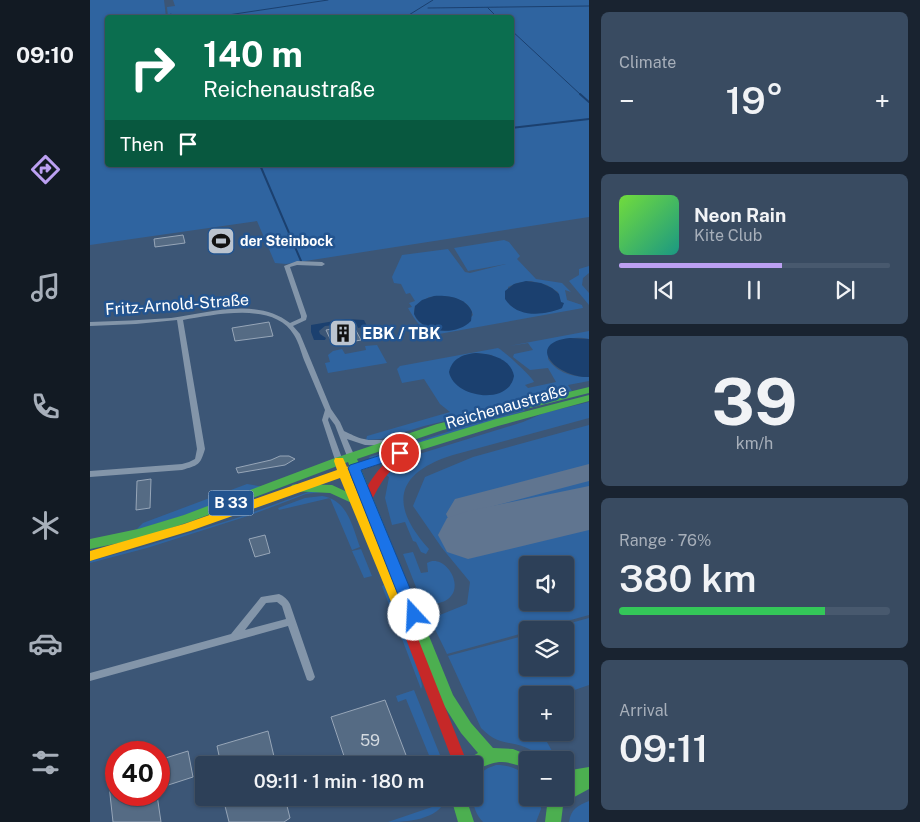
<!DOCTYPE html>
<html lang="en">
<head>
<meta charset="utf-8">
<style>
  :root { --surface:#2d4058; --page:#394b61; --text:#f1f3f6; --muted:#a7afba; --line:#48596e; --accent:#bca0f2 }
  body { margin:0; font-family:"Public Sans",sans-serif; background:var(--page); color:var(--text); height:100vh; display:flex; flex-direction:column; font-size:19px; white-space:nowrap }
  * { box-sizing:border-box; margin:0 }
  p { font-size:16px; color:var(--muted) }
  .icon { flex:none; width:28px; height:28px; fill:none; stroke:currentColor; stroke-width:2; stroke-linecap:round; stroke-linejoin:round }
  .map { position:relative; flex:1; overflow:hidden }
  .details { display:flex; flex-direction:column; gap:12px; padding:12px; background:#192330; width:331px }
  .details>* { flex:none }
  .banner { position:absolute; left:15px; top:15px; width:409px; height:152px; border-radius:5px; box-shadow:0 1px 4px #0004,0 0 0 1px var(--line); background:#0b6e4f; color:#fff; overflow:hidden }
  .buttons { position:absolute; left:429px; top:556px; display:grid; gap:10px }
  .buttons a { display:grid; place-items:center; width:55px; height:55px; border-radius:5px; background:var(--surface); box-shadow:0 1px 4px #0004,0 0 0 1px var(--line); font-size:25px }
  .speed { position:absolute; left:15px; top:741px; display:flex; gap:10px; font-size:25px; font-weight:700; text-align:center }
  .speed>* { display:grid; place-content:center; width:65px; height:65px; border-radius:50%; background:var(--surface); box-shadow:0 1px 4px #0004,0 0 0 1px var(--line); line-height:1 }
  .speed .limit { border:8px solid #d22; background:#fff; color:#111 }
  .pin { position:absolute; display:grid; place-items:center; width:42px; height:42px; color:#fff; margin:-21px; border:2px solid #fff; border-radius:50%; box-shadow:0 1px 5px #0007 }
  .me { position:absolute; width:55px; margin:-28px; rotate:340deg; stroke-linejoin:round; filter:drop-shadow(0 0 4px #0008) }
  .turn { display:flex; align-items:center; gap:18px; height:105px; padding:0 15px; font-size:22px }
  .turn .icon { width:65px; height:65px; stroke-width:2.5 }
  .turn b { display:block; font-size:35px; line-height:42px }
  .then { display:flex; align-items:center; height:48px; padding:0 15px; background:#0003; gap:10px; font-size:19px }
  .big { font-size:38px; font-weight:600; line-height:1.1 }
  .details .widget { flex:1; display:flex; flex-direction:column; justify-content:center; gap:8px; min-width:0; padding:0 18px; border-radius:8px; background:var(--page) }
  .details .dial { align-items:center; gap:0 }
  .dial b { font-size:65px; line-height:1 }
  .song { display:flex; align-items:center; gap:15px }
  .cover { width:60px; height:60px; border-radius:8px; background:linear-gradient(135deg,hsl(100 70% 55%),hsl(170 70% 35%)) }
  .played { height:5px; border-radius:2px; background:linear-gradient(90deg,var(--accent) 60%,var(--line) 60%) }
  .keys { display:flex; justify-content:space-around; direction:ltr }
  .heat { display:flex; justify-content:space-between; align-items:center; font-size:28px; direction:ltr }
  .charge { height:8px; border-radius:4px; background:linear-gradient(90deg,#34c759 76%,var(--line) 0) }
  .trip { position:absolute; left:105px; top:756px; width:288px; height:50px; border-radius:5px; background:var(--surface); box-shadow:0 1px 4px #0004,0 0 0 1px var(--line); font-weight:600; line-height:50px; text-align:center }
  main { display:flex; flex:1; min-height:0 }
  .tab-bar { display:flex; flex-direction:column; width:90px; justify-content:space-around; align-items:center; background:#121a23; color:var(--muted) }
  .tab-bar .icon { width:35px; height:35px }
  .tab-bar .selected { color:var(--accent) }
  .tab-bar b { font-size:22px; color:var(--text) }
  .map>svg:first-child { display:block }
  .green { fill:#2f64a0; fill-rule:evenodd }
  .water { fill:#1b406f }
  .lines { fill:none; stroke-linecap:round; stroke-linejoin:round }
  .stream-far1 { stroke:#1b406f; stroke-width:1 }
  .stream { stroke:#1b406f; stroke-width:2 }
  .taxiway { fill:#607590; fill-rule:evenodd }
  .runway { fill:#607590; fill-rule:evenodd }
  .building { fill:#556b84; stroke:#97a6b8 }
  .street { fill:#8395a9; fill-rule:evenodd }
  .fast { fill:#4caf50; fill-rule:evenodd }
  .slow { fill:#ffc107; fill-rule:evenodd }
  .jam { fill:#c62828; fill-rule:evenodd }
  .route { fill:#1a73e8; stroke:#114b97 }
  .labels { text-anchor:middle; stroke-width:5; stroke-linejoin:round; paint-order:stroke }
  .far-poi-label { font-size:14px; font-weight:bold; fill:#fff; stroke:#23548f; text-anchor:start }
  .shield { fill:#23548f; stroke:#bdccdd; stroke-width:1 }
  .shield-label { font-size:15px; font-weight:bold; fill:#fff }
  .street-label { font-size:16px; fill:#fff; stroke:#23548f }
  .poi-label { font-size:16px; font-weight:bold; fill:#fff; stroke:#23548f; text-anchor:start }
  .near-number-label { font-size:16px; fill:#d4dae0 }
</style>
</head>
<body>
<main>
<nav class="tab-bar">
<b>09:10</b>
<svg class="icon selected" aria-label="directions" viewBox="0 0 24 24"><path d="M12 3l9 9-9 9-9-9zM9 14v-3h6M13 9l2 2-2 2"/></svg>
<svg class="icon" aria-label="music" viewBox="0 0 24 24"><path d="M9 18V5l10-2v13"/><circle cx="6" cy="18" r="3"/><circle cx="16" cy="16" r="3"/></svg>
<svg class="icon" aria-label="phone" viewBox="0 0 24 24"><path d="M5 4h4l2 5-3 2q2 4 5 5l2-3 5 2v4C11 20 4 13 5 4z"/></svg>
<svg class="icon" aria-label="climate" viewBox="0 0 24 24"><path d="M12 3v18M4 7l16 10M4 17L20 7"/></svg>
<svg class="icon" aria-label="car" viewBox="0 0 24 24"><path d="M5 17H2v-5l4-1 3-4h7l3 4 3 1v5h-3M9 17h6M6 11h13"/><circle cx="7" cy="17" r="2"/><circle cx="17" cy="17" r="2"/></svg>
<svg class="icon" aria-label="filters" viewBox="0 0 24 24"><path d="M4 7h16M4 17h16"/><circle cx="9" cy="7" r="2"/><circle cx="15" cy="17" r="2"/></svg>
</nav>
<div class="map">
<svg width="499" height="822" viewBox="0 0 499 822">
  <rect width="100%" height="100%" fill="#3c5676"/>
  <g class="green">
    <polygon points="0,0 74,0 76,17 18,18 18,165 161,165 162,168 164,168 163,165 421,165 421,18 78,17 77,7 85,6 83,0 499,0 499,217 196,264 185,263 167,221 0,245"/>
    <path d="M414,240l5,2 11,14 -3,3 19,20 26,4 9,9 -6,-2 2,10 15,5 1,3 -144,26c-16,0 -24,-14 -31,-26l4,-1 -3,-4 6,-2 -5,-8 -4,1 -5,-10 -7,-1 -2,-6 10,-22 46,-6 17,23 5,1 36,-9 -38,7 -14,-23zM441,281l16,4 11,7 4,16c-17,6 -37,9 -53,-4l-1,-17 9,-4zM354,296c12,2 26,5 29,19 -4,4 -9,11 -14,13 -15,7 -51,-1 -44,-22l14,-9z"/>
    <polygon points="499,266 499,273 493,278 492,285 499,293 499,305 479,281 489,275 489,269"/>
    <path d="M499,331v8c-12,-3 -31,-1 -40,9l-1,11c9,14 25,18 41,18v4l-21,4 4,6 -148,35 -43,13 -15,1 1,-4 83,-24 -10,-8 -16,-25 -22,4 -5,-14 3,-3 98,-18c5,2 34,29 36,34l-9,3 3,3 28,-6 -8,-14 -18,2 -17,-13 1,-3 19,-4 -5,-7 -19,3zM386,353l16,2 18,31c-13,11 -35,9 -49,2l1,-32z"/>
    <polygon points="287,345 297,363 238,373 235,363 240,362 238,355 243,351 252,349 255,354 276,350 275,346"/>
    <path d="M499,402v16l-136,37c-58,18 -64,50 -24,94l-3,5 -5,-2 -5,-10 -3,-1 -8,-19 -13,3 -7,-27 4,-21 -6,-5 20,-13 120,-37 21,-9z"/>
    <polygon points="434,410 435,411 280,459 279,457 376,426"/>
    <path d="M499,425v190l-55,15h-6l-1,2 -80,22 -17,-35 37,-15 3,-22 -28,-34 -29,-42 12,-29 48,-20zM438,565h37v37h-37z"/>
    <polygon points="157,484 174,487 115,509 46,530 53,523"/>
    <polygon points="221,491 239,491 216,494 161,515 57,548 0,563 0,561 56,546 150,517"/>
    <path d="M232,496c26,4 30,30 38,51l-8,3 -22,-52 -51,12 -1,-2 27,-10z"/>
    <polygon points="271,549 282,576 274,578 262,551"/>
    <path d="M323,552l8,21 7,-1 -1,-9c19,-12 45,32 12,40 -6,1 -11,2 -16,2l-20,-51z"/>
    <polygon points="294,585 328,665 332,686 331,689 292,586"/>
    <path d="M499,618v67l-29,10h-32v37l14,1 15,27h-14c-3,-3 -7,-8 -12,-10 -21,-11 -30,-2 -50,-22l-33,-72 79,-21 1,33h37v-38h-20z"/>
    <polygon points="324,690 354,765 343,765 316,699 308,702 306,696"/>
    <path d="M406,765c13,0 21,3 31,11l1,22h12l1,11 -5,13h-53c-7,-7 -9,-15 -11,-24h2c0,-20 4,-27 22,-33z"/>
    <path d="M347,798l9,1c-8,21 -39,23 -58,23l44,-15z"/>
    <path d="M499,801v21h-20c2,-13 8,-16 20,-21z"/>
  </g>
  <g class="water">
    <path d="M436,281l15,2 11,5 7,6 2,8 3,1 -2,5c-17,7 -44,11 -57,-9v-8l9,-7z"/>
    <path d="M344,296c15,-1 32,2 38,16l-1,9c-14,15 -48,13 -57,-7l1,-8 7,-6z"/>
    <polygon points="256,319 274,320 277,326 268,328 266,323 235,326 229,331 230,334 236,338 235,340 224,340 221,332 221,325"/>
    <path d="M480,338l19,1v38c-33,1 -65,-34 -19,-39z"/>
    <path d="M386,353c16,1 35,6 38,23 -5,30 -60,22 -65,-4 3,-14 15,-18 27,-19z"/>
  </g>
  <g class="lines">
    <g class="stream-far1">
      <polyline points="338,8 499,6"/>
      <polyline points="398,8 408,18"/>
      <polyline points="81,14 82,18"/>
      <polyline points="118,18 238,0"/>
      <polyline points="314,18 343,0"/>
      <polyline points="421,30 491,95"/>
    </g>
    <g class="stream">
      <polyline points="490,94 499,102"/>
      <polyline points="421,128 499,119"/>
      <polyline points="170,165 211,261"/>
    </g>
    <polygon class="taxiway" points="499,464 499,481 381,512 380,514 390,535 387,542 378,545 369,542 356,514 365,499"/>
    <polygon class="runway" points="499,486 499,530 378,559 357,552 348,535 357,518 378,511"/>
  </g>
  <g class="building">
    <polygon points="93,235 95,243 65,247 64,239"/>
    <polygon points="179,322 183,336 145,341 142,328"/>
    <polygon points="263,325 271,340 243,345 236,330"/>
    <polygon points="190,456 199,456 205,459 195,465 148,473 146,468 181,460"/>
    <polygon points="61,479 60,508 46,510 47,481"/>
    <polygon points="175,535 180,553 165,557 159,539"/>
    <polygon points="295,700 319,763 314,765 257,765 241,717"/>
    <polygon points="178,731 186,765 131,765 127,746"/>
    <polygon points="98,751 103,777 69,788 69,760"/>
    <polygon points="26,773 26,795 67,795 71,822 23,822 18,776"/>
    <polygon points="138,798 195,798 200,818 194,822 139,822 135,806"/>
  </g>
  <g class="lines">
    <g class="street">
      <path d="M207,261l25,1 3,2 -3,2 -25,-1 -7,2 17,49 -1,4 -13,6 7,8 31,75 9,13 4,9c7,3 13,7 20,8 10,3 21,-2 29,5l-1,2 -27,-1 -18,-6 8,18 -1,2h-6l-13,-34 -6,-8 -1,3 15,41 -1,2h-6l-14,-43 3,-10c-7,-17 -14,-33 -21,-50 -3,-8 -5,-17 -10,-25 -19,-34 -80,-20 -111,-15l22,129c-5,17 -7,16 -23,21l-92,7v-6l92,-7 7,-2 6,-3 2,-10 -20,-129 -41,4 -46,2v-4c27,-1 54,-2 81,-4 37,-5 86,-21 119,5l11,-5v-2l-17,-50z"/>
      <path d="M189,594c5,2 9,6 11,10l25,73 -2,3 -3,1 -3,-1 -19,-54 -198,55v-8l141,-39 30,-37zM187,602l5,4 4,13 -41,11 21,-27z"/>
    </g>
    <g class="fast">
      <path d="M499,387v6l-146,37 -86,29 96,236 18,28 22,25 20,1 20,8 2,3h-7v9c-25,-10 -31,-9 -54,2v-6h-10l2,-5 12,-7 -17,-20 -18,-29 -95,-242 -156,59 -54,18 -48,10v-10l48,-10 46,-14 151,-57 102,-34z"/>
      <polygon points="499,395 499,401 408,426 302,459 298,458 297,455 298,452 406,419"/>
      <polygon points="206,484 242,485 268,497 270,500 268,503 264,504 240,493 202,491 200,488 202,485"/>
      <polygon points="499,767 499,789 475,802 471,800 473,806 471,822 455,822 457,806 456,798 475,798 475,771"/>
      <polygon points="361,798 376,798 384,822 368,822"/>
    </g>
    <polygon class="slow" points="302,451 306,452 307,455 306,458 260,474 325,631 324,635 319,637 314,635 313,631 250,478 100,531 0,561 0,551 94,524 247,470 244,461 245,458 253,458 257,467"/>
    <g class="jam">
      <path d="M324,445l4,1 1,3 -1,3c-28,16 -33,22 -47,50h-8l-2,-3c10,-23 28,-46 53,-54z"/>
      <polygon points="319,625 324,627 325,631 378,765 364,765 313,631 314,627"/>
    </g>
  </g>
  <polygon class="route" points="310,449 314,450 316,453 314,456 271,470 331,615 329,620 324,622 318,620 316,615 258,468 260,465"/>
  <defs>
    <g id="stadium-square" transform="scale(1.4375)"><rect x="-9" y="-9" width="18" height="18" rx="4" fill="#bbc4cf" stroke="#23548f"/><path d="M0-5a6.5 5 0 1 0 0 10a6.5 5 0 1 0 0-10ZM-3.5-1.8h7v3.6h-7Z" fill="#111"/></g>
    <g id="building-square" transform="scale(1.4375)"><rect x="-9" y="-9" width="18" height="18" rx="4" fill="#bbc4cf" stroke="#23548f"/><path d="M-4-6H4V6H1V3H-1V6H-4ZM-2.5-4.3h1.7v1.8h-1.7ZM.8-4.3h1.7v1.8H.8ZM-2.5-1h1.7V.8h-1.7ZM.8-1h1.7V.8H.8Z" fill="#111"/></g>
  </defs>
  <g fill-rule="evenodd">
    <use href="#stadium-square" x="131" y="241"/>
    <use href="#building-square" x="253" y="333"/>
  </g>
  <g class="labels">
    <g class="far-poi-label">
      <text x="150" y="246">der Steinbock</text>
    </g>
    <rect class="shield" x="118.5" y="490.5" width="45" height="25" rx="4"/>
    <g class="shield-label">
      <text x="141" y="508">B 33</text>
    </g>
    <g class="street-label">
      <text transform="translate(87 304) rotate(-4)" y="6">Fritz-Arnold-Straße</text>
      <text transform="translate(416 406) rotate(-16)" y="6">Reichenaustraße</text>
    </g>
    <g class="poi-label">
      <text x="272" y="339">EBK / TBK</text>
    </g>
    <g class="near-number-label">
      <text x="280" y="746">59</text>
    </g>
  </g>
</svg>
<div class="buttons">
<a><svg class="icon" aria-label="sound" viewBox="0 0 24 24"><path d="M4 9h4l5-4v14l-5-4H4zM17 9q2 3 0 6"/></svg></a>
<a><svg class="icon" aria-label="layers" viewBox="0 0 24 24"><path d="M12 4l9 5-9 5-9-5zM3 14l9 5 9-5"/></svg></a>
<a>+</a>
<a>−</a>
</div>
<div class="speed"><div class="limit">40</div></div>
<div class="pin" style="left:310px;top:453px;background:#d93025"><svg class="icon" aria-label="arrive" viewBox="0 0 24 24"><path d="M6 21V4h12l-3 4 3 4H6"/></svg></div>
<svg class="me" style="left:324px;top:615px" viewBox="-20 -20 40 40"><circle r="19" fill="#fff"/><path d="M0-13L10 11 0 6-10 11z" fill="#1a73e8"/></svg>
<div class="trip">09:11 · 1 min · 180 m</div>
<div class="banner">
<div class="turn"><svg class="icon" aria-label="right" viewBox="0 0 24 24"><path d="M7 20v-9h11M14 6l5 5-5 5"/></svg><div><b>140 m</b>Reichenaustraße</div></div>
<div class="then">Then<svg class="icon" aria-label="arrive" viewBox="0 0 24 24"><path d="M6 21V4h12l-3 4 3 4H6"/></svg></div>
</div>
</div>
<section class="details">
<div class="widget"><p>Climate</p>
<div class="heat"><a>−</a><b class="big">19°</b><a>+</a></div>
</div>
<div class="widget">
<div class="song"><i class="cover"></i><div><b>Neon Rain</b><p>Kite Club</p></div></div>
<div class="played"></div>
<div class="keys"><svg class="icon" aria-label="previous" viewBox="0 0 24 24"><path d="M18 5L8 12l10 7zM5 5v14"/></svg><svg class="icon" aria-label="pause" viewBox="0 0 24 24"><path d="M8 5v14M16 5v14"/></svg><svg class="icon" aria-label="next" viewBox="0 0 24 24"><path d="M6 5l10 7-10 7zM19 5v14"/></svg></div>
</div>
<div class="widget dial"><b>39</b><p>km/h</p></div>
<div class="widget"><p>Range · 76%</p><b class="big">380 km</b><div class="charge"></div></div>
<div class="widget"><p>Arrival</p><b class="big">09:11</b></div>
</section>
</main>
</body>
</html>
